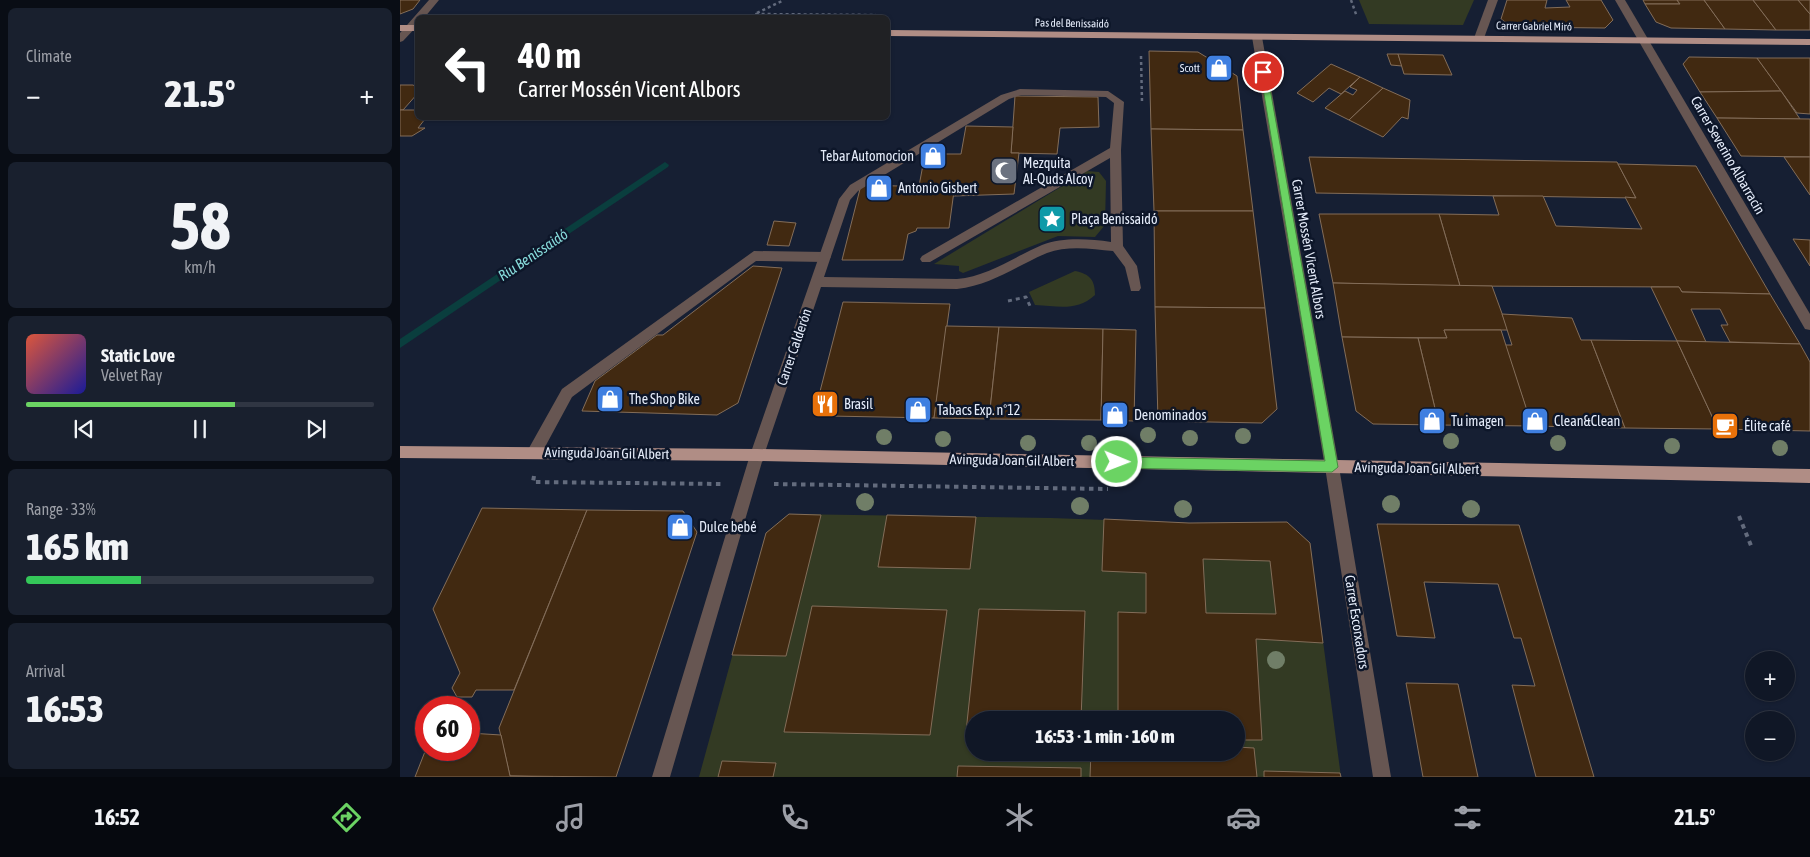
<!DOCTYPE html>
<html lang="en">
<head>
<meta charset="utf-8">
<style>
  :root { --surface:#101726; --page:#19202e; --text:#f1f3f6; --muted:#9c9fa7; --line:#303643; --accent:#6bd363 }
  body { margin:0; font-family:"Asap Condensed",sans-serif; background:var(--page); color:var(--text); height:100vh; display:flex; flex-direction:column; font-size:19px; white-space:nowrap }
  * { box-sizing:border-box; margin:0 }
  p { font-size:16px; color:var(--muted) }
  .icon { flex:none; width:28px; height:28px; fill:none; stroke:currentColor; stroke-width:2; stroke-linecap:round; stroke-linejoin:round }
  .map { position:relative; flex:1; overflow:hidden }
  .sheet { display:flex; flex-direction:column; gap:8px; padding:8px; background:#090d15; width:400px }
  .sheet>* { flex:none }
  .top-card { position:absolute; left:15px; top:15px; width:475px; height:105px; border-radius:8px; box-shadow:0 1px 4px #0004,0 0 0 1px var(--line); background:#202124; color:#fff; overflow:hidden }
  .fabs { position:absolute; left:1345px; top:651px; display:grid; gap:10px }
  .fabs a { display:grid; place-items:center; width:50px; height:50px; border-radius:50%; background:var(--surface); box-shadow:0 1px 4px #0004,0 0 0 1px var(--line); font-size:25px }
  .speed { position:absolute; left:15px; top:696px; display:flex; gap:10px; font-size:25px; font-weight:700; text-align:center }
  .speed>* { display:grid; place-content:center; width:65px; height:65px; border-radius:50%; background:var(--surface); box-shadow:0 1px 4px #0004,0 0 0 1px var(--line); line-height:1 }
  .speed .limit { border:8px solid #d22; background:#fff; color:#111 }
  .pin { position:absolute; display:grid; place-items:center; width:42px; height:42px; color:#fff; margin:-21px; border:2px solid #fff; border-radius:50%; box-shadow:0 1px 5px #0007 }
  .me { position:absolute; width:55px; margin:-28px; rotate:91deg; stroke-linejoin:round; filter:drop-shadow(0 0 4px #0008) }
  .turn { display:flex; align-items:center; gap:18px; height:105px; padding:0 20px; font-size:22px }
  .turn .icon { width:65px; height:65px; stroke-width:2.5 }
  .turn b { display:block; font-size:35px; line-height:42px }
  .big { font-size:38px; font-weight:800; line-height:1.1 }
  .sheet .widget { flex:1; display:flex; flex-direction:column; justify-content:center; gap:8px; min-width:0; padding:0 18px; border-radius:8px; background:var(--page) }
  .sheet .dial { align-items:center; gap:0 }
  .dial b { font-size:65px; line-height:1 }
  .song { display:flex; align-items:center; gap:15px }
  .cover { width:60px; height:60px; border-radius:8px; background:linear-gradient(135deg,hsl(10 70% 55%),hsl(240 70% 35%)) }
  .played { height:5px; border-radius:2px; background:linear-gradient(90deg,var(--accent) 60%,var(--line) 60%) }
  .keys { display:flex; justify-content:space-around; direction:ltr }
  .heat { display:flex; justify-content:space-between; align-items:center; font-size:28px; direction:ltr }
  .charge { height:8px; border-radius:4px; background:linear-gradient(90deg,#34c759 33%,var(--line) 0) }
  .trip { position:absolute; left:565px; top:711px; width:280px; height:50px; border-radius:25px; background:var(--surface); box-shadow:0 1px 4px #0004,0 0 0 1px var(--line); font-weight:800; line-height:50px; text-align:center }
  .tab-bar { display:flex; height:80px; justify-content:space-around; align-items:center; background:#06090f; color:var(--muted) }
  .tab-bar .icon { width:35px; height:35px }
  .tab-bar .active { color:var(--accent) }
  .tab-bar b { font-size:22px; color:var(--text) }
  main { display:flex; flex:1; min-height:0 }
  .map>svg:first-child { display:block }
  .green { fill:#333a23; fill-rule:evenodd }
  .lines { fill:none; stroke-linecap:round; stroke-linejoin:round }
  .stream { fill:#0a3e3e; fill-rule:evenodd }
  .building { fill:#412911; stroke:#836d59; fill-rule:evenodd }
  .path-far2 { stroke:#636b7d; stroke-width:2.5; stroke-dasharray:3 3; stroke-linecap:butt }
  .path-far1 { stroke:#636b7d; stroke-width:3; stroke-dasharray:4 4; stroke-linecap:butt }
  .path { stroke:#636b7d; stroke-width:4; stroke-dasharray:4.5 4.5; stroke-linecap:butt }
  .pedestrian { fill:#675652; fill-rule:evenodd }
  .minor { fill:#675652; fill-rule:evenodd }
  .tertiary { fill:#675652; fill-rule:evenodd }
  .primary { fill:#b08d85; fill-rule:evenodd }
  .tree { fill:#707e67 }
  .route { fill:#6bd363; stroke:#468940 }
  .labels { text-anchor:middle; stroke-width:5; stroke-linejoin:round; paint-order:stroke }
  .far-street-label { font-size:11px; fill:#e5ecfa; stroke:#0d1629 }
  .far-poi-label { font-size:11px; fill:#e5ecfa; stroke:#0d1629; text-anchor:end }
  .street-label { font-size:14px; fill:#e5ecfa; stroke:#0d1629 }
  .poi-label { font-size:14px; fill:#e5ecfa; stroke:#0d1629; text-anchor:start }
  .water-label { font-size:15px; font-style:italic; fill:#87dbdb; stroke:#0d1629 }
</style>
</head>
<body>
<main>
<section class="sheet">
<div class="widget"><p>Climate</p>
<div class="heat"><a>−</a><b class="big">21.5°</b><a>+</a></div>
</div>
<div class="widget dial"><b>58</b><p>km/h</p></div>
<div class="widget">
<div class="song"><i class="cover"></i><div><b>Static Love</b><p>Velvet Ray</p></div></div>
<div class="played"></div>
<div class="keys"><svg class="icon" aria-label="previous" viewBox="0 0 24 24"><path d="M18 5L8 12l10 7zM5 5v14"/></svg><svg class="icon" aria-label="pause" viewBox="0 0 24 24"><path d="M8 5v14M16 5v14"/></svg><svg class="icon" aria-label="next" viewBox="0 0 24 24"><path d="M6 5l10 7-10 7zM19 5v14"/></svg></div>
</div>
<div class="widget"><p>Range · 33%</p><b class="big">165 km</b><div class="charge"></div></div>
<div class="widget"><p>Arrival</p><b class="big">16:53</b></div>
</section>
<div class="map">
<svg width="1410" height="777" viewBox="0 0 1410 777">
  <rect width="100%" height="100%" fill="#161f33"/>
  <g class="green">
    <polygon points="959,0 1074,0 1063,25 969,24"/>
    <polygon points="687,171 699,172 706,181 705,225 695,237 658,236 563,273 559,271 559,266 534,264"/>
    <path d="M675,271c15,3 20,9 20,24 -19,17 -37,11 -60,10l-6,-13z"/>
    <path d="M389,514l262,4 138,5 98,-1 23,21 31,234h-642l67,-244zM574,720h262v32h-262z"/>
  </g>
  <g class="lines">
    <polygon class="stream" points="265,162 269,165 268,167 0,348 0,339"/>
  </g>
  <g class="building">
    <polygon points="0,0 20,0 13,9 0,14"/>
    <polygon points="1107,0 1147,0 1145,8 1170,7 1166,0 1201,0 1213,20 1205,28 1112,27 1101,19"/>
    <polygon points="1243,0 1277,0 1280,4 1245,4"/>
    <polygon points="1277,0 1304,0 1325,29 1271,28 1256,22 1245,4 1280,4"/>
    <polygon points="1304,0 1353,0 1376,30 1325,29"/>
    <polygon points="1353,0 1398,0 1410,14 1410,30 1376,30"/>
    <polygon points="1398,0 1410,0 1410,14"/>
    <polygon points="749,51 798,52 837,76 843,130 751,129"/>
    <polygon points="987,54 998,54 1002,66 991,65"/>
    <polygon points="998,54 1043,55 1052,75 1004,74"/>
    <polygon points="1289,57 1357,58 1381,91 1300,92 1283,64"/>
    <polygon points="1357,58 1410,58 1410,114 1397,113"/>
    <polygon points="931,64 960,77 941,94 929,88 913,102 897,93"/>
    <polygon points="960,77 983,88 949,120 925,108 945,91 953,95 957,90 950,87"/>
    <polygon points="0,85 13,85 18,88 18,93 3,110 0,110"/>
    <polygon points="983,88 1010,100 1008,119 1002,117 983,137 949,120"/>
    <polygon points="1381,91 1400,119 1317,118 1300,92"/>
    <polygon points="615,96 698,97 699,127 660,128 657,154 611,153"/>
    <polygon points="0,110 18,110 18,118 41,118 37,120 25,119 18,128 25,128 12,136 0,136"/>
    <polygon points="1317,118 1410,119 1410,157 1341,156"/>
    <polygon points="566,126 613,127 611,153 619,153 614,194 553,196 554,191 535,191 537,187 519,186 525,154 561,154"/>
    <polygon points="751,129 843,130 853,211 754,211"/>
    <polygon points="909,157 1217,162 1236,198 916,193"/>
    <polygon points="1384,157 1410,157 1410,195"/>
    <polygon points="1218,164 1296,166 1370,294 1282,292 1279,287 1060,286 1039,214 1099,215 1093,196 1143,196 1156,226 1242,229 1225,197 1236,198"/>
    <polygon points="461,185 537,187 535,191 554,191 549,228 517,228 516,231 508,234 503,260 442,260"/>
    <polygon points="754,211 853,211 865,308 755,307"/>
    <polygon points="919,214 1039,214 1060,286 933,283"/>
    <polygon points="374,221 396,223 389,246 367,245"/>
    <polygon points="1393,239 1410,240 1410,266"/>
    <polygon points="353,266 382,268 338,403 317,415 182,411 195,381 257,335 263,335"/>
    <polygon points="933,283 1092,286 1108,330 1044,330 1047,338 942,337"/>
    <polygon points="1251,287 1279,287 1282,292 1370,294 1400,344 1330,342 1321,325 1328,325 1320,309 1291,309 1306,342 1277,341"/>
    <polygon points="443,302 550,304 534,418 429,416 417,403"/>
    <polygon points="755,307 865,308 877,409 862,423 758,421"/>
    <polygon points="1102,314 1172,318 1181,340 1191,340 1225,428 1132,426 1105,345 1112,345"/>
    <polygon points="546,326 599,327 589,419 534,418"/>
    <polygon points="599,327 703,329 701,420 589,419"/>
    <polygon points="703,329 736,330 734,421 701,420"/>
    <polygon points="1044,330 1101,330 1132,426 1039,425 1018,338 1047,338"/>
    <polygon points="942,337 1018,338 1039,425 973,424 956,411"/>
    <polygon points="1191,340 1277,341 1318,429 1225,428"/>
    <polygon points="1277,341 1400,344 1410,362 1410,431 1318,429"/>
    <polygon points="82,508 187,510 114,690 76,690 72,697 57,697 52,688 60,673 33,609"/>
    <polygon points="187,510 283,511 297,532 216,777 110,776 99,728"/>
    <polygon points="389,514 421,515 386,656 332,655 366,533"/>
    <polygon points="487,515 576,517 570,569 478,567"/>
    <path d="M704,519l85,4 98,-1 23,21 13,100 -67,-4 6,101h-26v-20h-118v-108l28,1v-40l-44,-2zM803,559l67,2 6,53 -70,-1z"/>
    <polygon points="977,524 1119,525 1194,777 1136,777 1112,685 1135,686 1121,638 1114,638 1098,584 1024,582 1035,638 997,636"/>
    <polygon points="412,606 547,610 530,735 384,732"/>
    <polygon points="579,609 685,611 681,720 574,720 574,732 566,732"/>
    <polygon points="1006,683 1058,684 1078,777 1023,777"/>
    <polygon points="69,733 101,735 110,776 153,777 15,777 26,749 69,750"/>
    <polygon points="836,747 854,748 857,777 690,777 691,752 836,752"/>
    <polygon points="322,761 376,763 373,777 318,777"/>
    <polygon points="558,766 681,768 681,777 557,777"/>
    <polygon points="864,771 940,773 941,777 864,777"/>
  </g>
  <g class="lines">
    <g class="path-far2">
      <polyline points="951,0 957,17"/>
      <polyline points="357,13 384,0"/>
      <polyline points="351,18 356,14 476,15"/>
      <polyline points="741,56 742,102"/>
    </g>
    <polyline class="path-far1" points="608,301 626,297 630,306"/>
    <g class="path">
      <polyline points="134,476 133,482 323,484"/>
      <polyline points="374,484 708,489"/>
      <polyline points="1339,516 1352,548"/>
    </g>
    <polygon class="pedestrian" points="354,251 425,252 431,257 425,262 356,261 172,397 139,458 134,459 129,458 127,453 129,448 162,389"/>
    <g class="minor">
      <polygon points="1088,0 1098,0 1084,38 1076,40 1074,38"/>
      <polygon points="1215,0 1225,0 1410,314 1410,330 1405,329"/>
      <polygon points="857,34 862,37 939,467 991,777 973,777 925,467 852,37"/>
      <path d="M620,89l88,2 16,11 -3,48 2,96 14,20 4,22 -2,3h-8l-6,-24 -12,-16c-21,-2 -45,-6 -66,2 -31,13 -55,32 -90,36l-136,-2 -57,168 -94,322h-18l98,-322 89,-256 11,-14 151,-90zM621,95l85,2 8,6 -4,45 -188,108 -2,3 2,3h8l180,-104 1,84c-22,-3 -48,-5 -69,3 -28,12 -54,31 -85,34l-133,-2 26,-77 8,-9 151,-92z"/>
    </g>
    <polygon class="tertiary" points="29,0 39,0 24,18 18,18 18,25 3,41 0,42 0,33"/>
    <g class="primary">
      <rect x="0" y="25" width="18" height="6"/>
      <polygon points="488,30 1410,39 1410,45 488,36"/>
      <polygon points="0,446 357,449 1410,469 1410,483 357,461 0,458"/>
    </g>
  </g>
  <g class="tree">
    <circle cx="748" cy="435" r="8"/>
    <circle cx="843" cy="436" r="8"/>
    <circle cx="484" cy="437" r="8"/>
    <circle cx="790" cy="438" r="8"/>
    <circle cx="543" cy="439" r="8"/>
    <circle cx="1051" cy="441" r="8"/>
    <circle cx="628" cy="443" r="8"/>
    <circle cx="689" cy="443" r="8"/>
    <circle cx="1158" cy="443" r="8"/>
    <circle cx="1272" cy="446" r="8"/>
    <circle cx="1380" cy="448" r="8"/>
    <circle cx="465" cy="502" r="9"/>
    <circle cx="991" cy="504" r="9"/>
    <circle cx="680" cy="506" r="9"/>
    <circle cx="783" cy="509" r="9"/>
    <circle cx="1071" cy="509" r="9"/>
    <circle cx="876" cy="660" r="9"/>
  </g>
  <polygon class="route" points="860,70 867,72 938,467 932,472 717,468 711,462 717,457 925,461"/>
  <defs>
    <g id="shop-square" transform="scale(1.4375)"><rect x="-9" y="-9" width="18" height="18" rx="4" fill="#3f7fe0" stroke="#0d1629"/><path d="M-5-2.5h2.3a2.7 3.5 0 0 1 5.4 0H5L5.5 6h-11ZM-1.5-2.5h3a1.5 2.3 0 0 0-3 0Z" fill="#fff"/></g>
    <g id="mosque-square" transform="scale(1.4375)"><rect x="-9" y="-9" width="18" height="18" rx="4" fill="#6b7280" stroke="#0d1629"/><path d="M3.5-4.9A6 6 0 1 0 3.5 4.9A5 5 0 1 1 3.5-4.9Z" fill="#fff"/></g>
    <g id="sight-square" transform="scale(1.4375)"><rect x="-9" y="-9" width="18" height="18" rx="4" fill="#0f9aa8" stroke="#0d1629"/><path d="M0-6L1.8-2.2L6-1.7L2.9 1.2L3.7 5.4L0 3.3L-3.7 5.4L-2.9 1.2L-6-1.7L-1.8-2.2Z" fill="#fff"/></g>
    <g id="restaurant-square" transform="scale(1.4375)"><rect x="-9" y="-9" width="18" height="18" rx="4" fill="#e8710a" stroke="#0d1629"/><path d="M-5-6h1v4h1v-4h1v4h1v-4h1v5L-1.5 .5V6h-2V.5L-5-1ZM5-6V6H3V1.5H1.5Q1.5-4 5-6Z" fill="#fff"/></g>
    <g id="cafe-square" transform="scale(1.4375)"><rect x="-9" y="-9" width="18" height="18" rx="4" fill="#e8710a" stroke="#0d1629"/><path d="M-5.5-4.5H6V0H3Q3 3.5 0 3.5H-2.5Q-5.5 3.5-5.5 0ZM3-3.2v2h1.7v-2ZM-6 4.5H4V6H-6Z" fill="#fff"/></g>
  </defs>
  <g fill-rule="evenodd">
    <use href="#shop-square" x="819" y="68"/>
    <use href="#shop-square" x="533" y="156"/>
    <use href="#mosque-square" x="604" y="171"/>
    <use href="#shop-square" x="479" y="188"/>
    <use href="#sight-square" x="652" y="219"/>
    <use href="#shop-square" x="210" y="399"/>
    <use href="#restaurant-square" x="425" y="404"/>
    <use href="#shop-square" x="518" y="410"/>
    <use href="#shop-square" x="715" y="415"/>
    <use href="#shop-square" x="1032" y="421"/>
    <use href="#shop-square" x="1135" y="421"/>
    <use href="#cafe-square" x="1325" y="426"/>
    <use href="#shop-square" x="280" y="527"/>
  </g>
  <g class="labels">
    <g class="far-street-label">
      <text transform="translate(672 23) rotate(1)" y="4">Pas del Benissaidó</text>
      <text transform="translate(1134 26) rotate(1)" y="4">Carrer Gabriel Miró</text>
    </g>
    <g class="far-poi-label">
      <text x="800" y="72">Scott</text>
    </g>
    <g class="street-label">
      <text transform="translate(1328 155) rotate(60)" y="5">Carrer Severino Albarracín</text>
      <text transform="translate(909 249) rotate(80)" y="5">Carrer Mossén Vicent Albors</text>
      <text transform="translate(394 347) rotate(-71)" y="5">Carrer Calderón</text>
      <text transform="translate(207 453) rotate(1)" y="5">Avinguda Joan Gil Albert</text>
      <text transform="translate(612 460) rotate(1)" y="5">Avinguda Joan Gil Albert</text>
      <text transform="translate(1017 468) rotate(1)" y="5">Avinguda Joan Gil Albert</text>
      <text transform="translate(957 622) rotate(81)" y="5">Carrer Escorxadors</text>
    </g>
    <g class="poi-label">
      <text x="514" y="161" text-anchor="end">Tebar Automocion</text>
      <text x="623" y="168">Mezquita<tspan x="623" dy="16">Al-Quds Alcoy</tspan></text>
      <text x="498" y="193">Antonio Gisbert</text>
      <text x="671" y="224">Plaça Benissaidó</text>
      <text x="229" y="404">The Shop Bike</text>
      <text x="444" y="409">Brasil</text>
      <text x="537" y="415">Tabacs Exp. n°12</text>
      <text x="734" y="420">Denominados</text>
      <text x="1051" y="426">Tu imagen</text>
      <text x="1154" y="426">Clean&amp;Clean</text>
      <text x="1344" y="431">Élite café</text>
      <text x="299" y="532">Dulce bebé</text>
    </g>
    <g class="water-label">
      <text transform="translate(133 255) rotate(-34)" y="5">Riu Benissaidó</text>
    </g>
  </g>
</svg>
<div class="fabs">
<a>+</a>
<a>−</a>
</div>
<div class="speed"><div class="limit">60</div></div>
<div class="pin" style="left:863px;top:72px;background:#d93025"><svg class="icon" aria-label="arrive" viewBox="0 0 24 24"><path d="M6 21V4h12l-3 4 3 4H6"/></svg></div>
<svg class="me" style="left:717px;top:462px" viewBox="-20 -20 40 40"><circle r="17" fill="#6bd363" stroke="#fff" stroke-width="3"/><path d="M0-11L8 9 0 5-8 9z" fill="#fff"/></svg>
<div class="trip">16:53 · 1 min · 160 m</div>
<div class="top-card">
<div class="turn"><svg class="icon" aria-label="left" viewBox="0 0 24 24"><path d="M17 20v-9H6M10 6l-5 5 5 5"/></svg><div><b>40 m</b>Carrer Mossén Vicent Albors</div></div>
</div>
</div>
</main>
<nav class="tab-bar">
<b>16:52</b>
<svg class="icon active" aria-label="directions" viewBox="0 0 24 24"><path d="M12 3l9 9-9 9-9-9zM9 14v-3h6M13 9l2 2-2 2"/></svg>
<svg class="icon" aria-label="music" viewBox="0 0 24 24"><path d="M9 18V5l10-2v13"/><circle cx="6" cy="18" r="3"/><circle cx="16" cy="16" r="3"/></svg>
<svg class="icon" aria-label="phone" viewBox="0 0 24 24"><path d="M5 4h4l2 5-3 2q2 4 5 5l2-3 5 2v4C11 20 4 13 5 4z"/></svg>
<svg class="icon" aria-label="climate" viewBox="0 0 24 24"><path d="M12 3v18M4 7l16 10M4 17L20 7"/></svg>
<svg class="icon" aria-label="car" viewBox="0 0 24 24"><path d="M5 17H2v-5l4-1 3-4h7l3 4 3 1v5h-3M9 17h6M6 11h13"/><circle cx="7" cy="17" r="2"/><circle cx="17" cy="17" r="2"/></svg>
<svg class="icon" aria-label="filters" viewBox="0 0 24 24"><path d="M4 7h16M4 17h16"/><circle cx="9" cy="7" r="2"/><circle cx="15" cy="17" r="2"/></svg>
<b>21.5°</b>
</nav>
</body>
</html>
